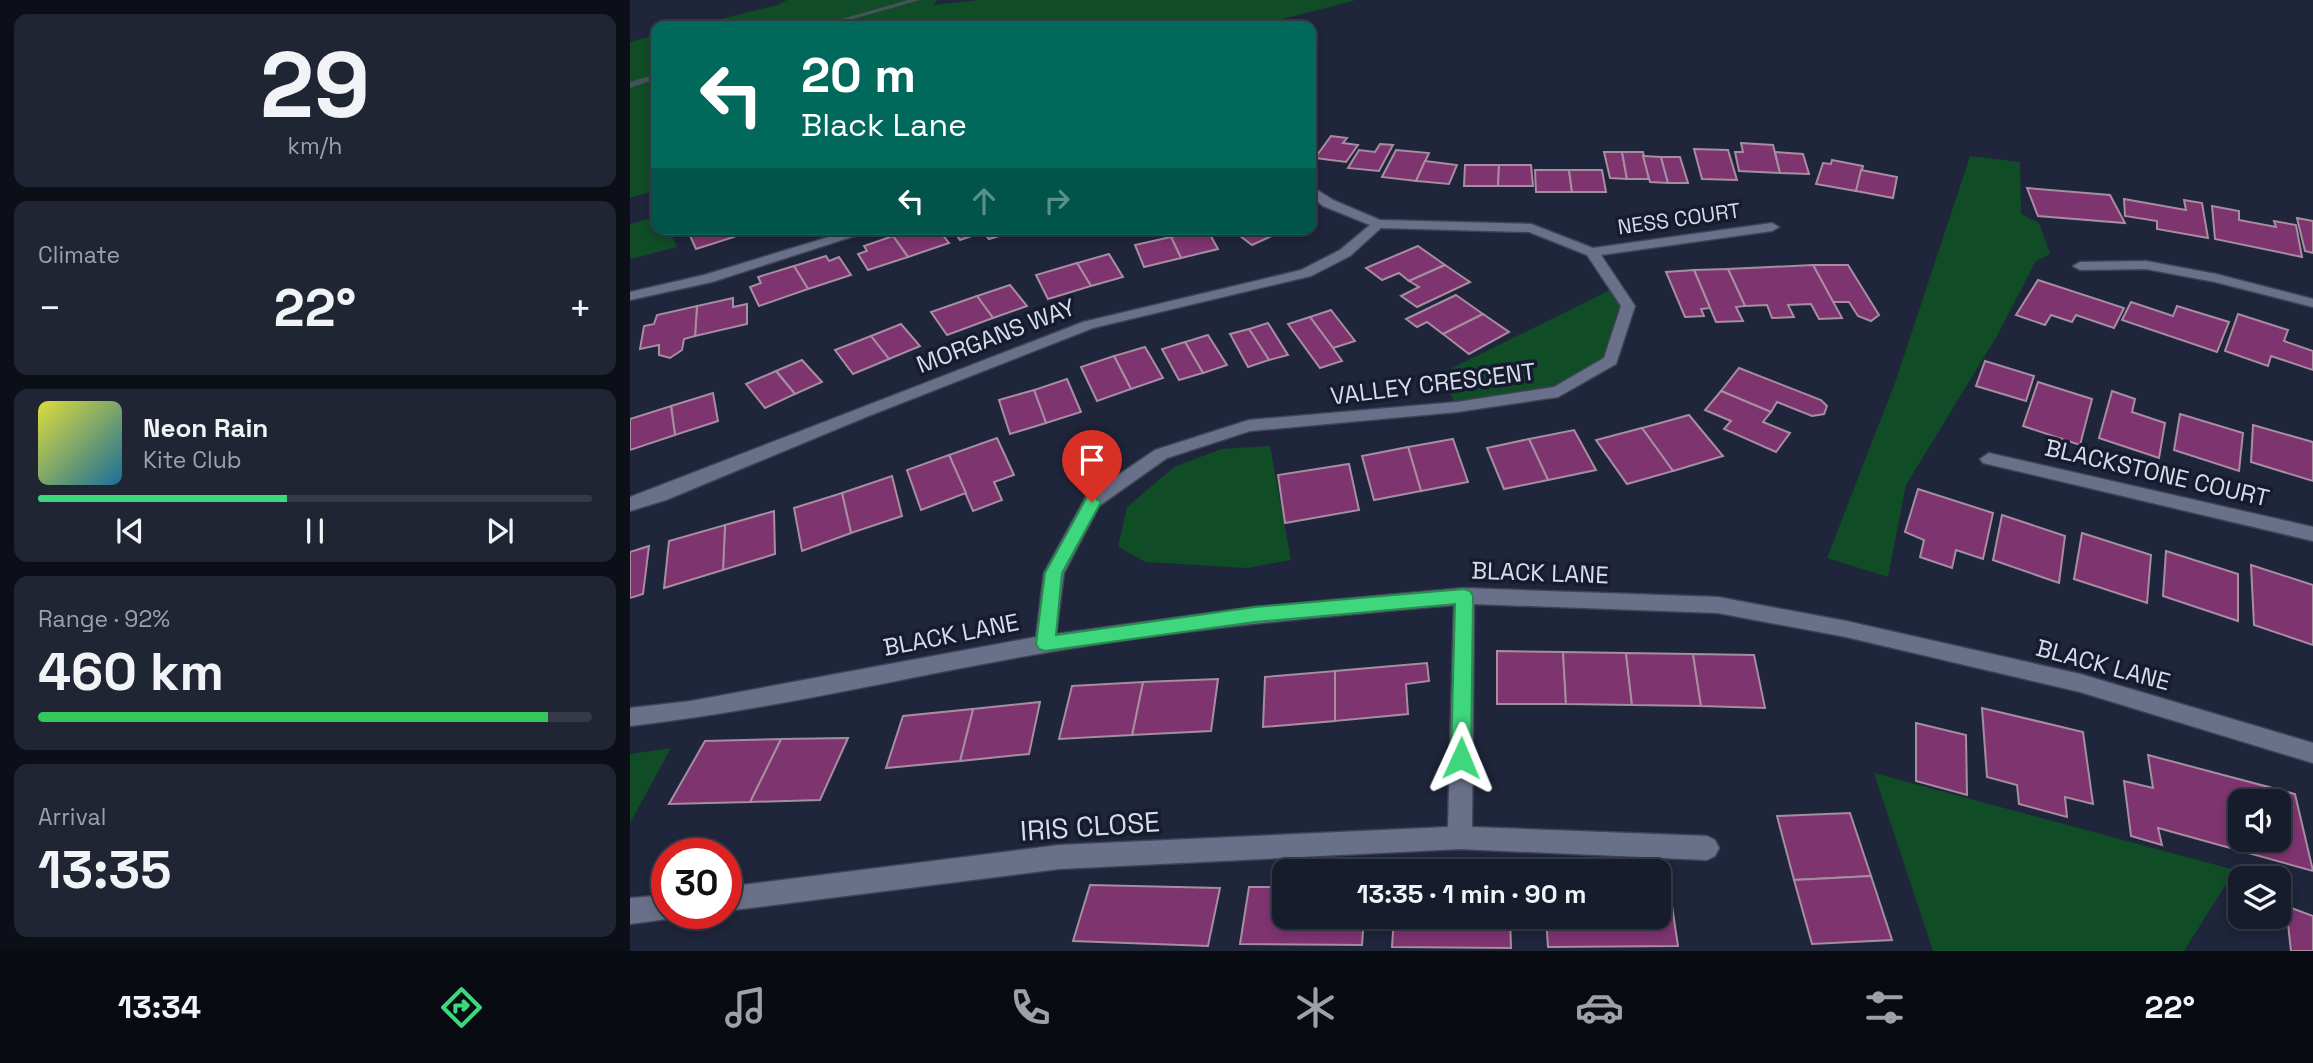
<!DOCTYPE html>
<html lang="en">
<head>
<meta charset="utf-8">
<style>
  :root { --surface:#171c2c; --page:#202534; --text:#f1f3f6; --muted:#9ea1a9; --line:#363a48; --accent:#3fd77d }
  body { margin:0; font-family:"Space Grotesk",sans-serif; background:var(--page); color:var(--text); height:100vh; display:flex; flex-direction:column; font-size:26px; white-space:nowrap }
  * { box-sizing:border-box; margin:0 }
  p { font-size:23px; color:var(--muted) }
  .icon { flex:none; width:38px; height:38px; fill:none; stroke:currentColor; stroke-width:2; stroke-linecap:round; stroke-linejoin:round }
  .map { position:relative; flex:1; overflow:hidden }
  .drawer { display:flex; flex-direction:column; gap:14px; padding:14px; background:#0d0f18; width:630px }
  .drawer>* { flex:none }
  .banner { position:absolute; left:21px; top:21px; width:665px; height:214px; border-radius:14px; box-shadow:0 4px 10px #0003,0 0 0 2px var(--line); background:#00695c; color:#fff; overflow:hidden }
  .fabs { position:absolute; left:1598px; top:789px; display:grid; gap:14px }
  .fabs a { display:grid; place-items:center; width:63px; height:63px; border-radius:14px; background:var(--surface); box-shadow:0 4px 10px #0003,0 0 0 2px var(--line); font-size:35px }
  .speed { position:absolute; left:21px; top:838px; display:flex; gap:14px; font-size:35px; font-weight:700; text-align:center }
  .speed>* { display:grid; place-content:center; width:91px; height:91px; border-radius:50%; background:var(--surface); box-shadow:0 4px 10px #0003,0 0 0 2px var(--line); line-height:1 }
  .speed .limit { border:10px solid #d22; background:#fff; color:#111 }
  .pin { position:absolute; display:grid; place-items:center; width:60px; height:60px; color:#fff; margin:-72px -30px; border-radius:50% 50% 50% 0; rotate:-45deg; box-shadow:0 0 7px #0007 }
  .pin .icon { rotate:45deg }
  .me { position:absolute; width:77px; margin:-38px; rotate:1deg; stroke-linejoin:round; filter:drop-shadow(0 0 5px #0008) }
  .turn { display:flex; align-items:center; gap:24px; height:147px; padding:0 35px; font-size:32px }
  .turn .icon { width:91px; height:91px; stroke-width:2.5 }
  .turn b { display:block; font-size:49px; line-height:60px }
  .lanes { display:flex; align-items:center; height:66px; padding:0 35px; background:#0003; justify-content:center; gap:35px; direction:ltr }
  .lanes .off { opacity:.35 }
  .big { font-size:52px; font-weight:700; line-height:1.1 }
  .drawer .widget { flex:1; display:flex; flex-direction:column; justify-content:center; gap:10px; min-width:0; padding:0 24px; border-radius:14px; background:var(--page) }
  .drawer .dial { align-items:center; gap:0 }
  .dial b { font-size:91px; line-height:1 }
  .song { display:flex; align-items:center; gap:21px }
  .cover { width:84px; height:84px; border-radius:10px; background:linear-gradient(135deg,hsl(60 70% 55%),hsl(200 70% 35%)) }
  .played { height:7px; border-radius:4px; background:linear-gradient(90deg,var(--accent) 45%,var(--line) 45%) }
  .keys { display:flex; justify-content:space-around; direction:ltr }
  .heat { display:flex; justify-content:space-between; align-items:center; font-size:38px; direction:ltr }
  .charge { height:10px; border-radius:5px; background:linear-gradient(90deg,#34c759 92%,var(--line) 0) }
  .trip { position:absolute; left:642px; top:859px; width:399px; height:70px; border-radius:14px; background:var(--surface); box-shadow:0 4px 10px #0003,0 0 0 2px var(--line); font-weight:700; line-height:70px; text-align:center }
  .tabs { display:flex; height:112px; justify-content:space-around; align-items:center; background:#090b12; color:var(--muted) }
  .tabs .icon { width:49px; height:49px }
  .tabs .active { color:var(--accent) }
  .tabs b { font-size:32px; color:var(--text) }
  main { display:flex; flex:1; min-height:0 }
  .map>svg:first-child { display:block }
  .green { fill:#104c26 }
  .lines { fill:none; stroke-linecap:round; stroke-linejoin:round }
  .stream { fill:#455358; fill-rule:evenodd }
  .building { fill:#7e346f; stroke:#a78da0; stroke-width:2; fill-rule:evenodd }
  .minor-casing { stroke:#3f4355; stroke-width:3 }
  .minor { fill:#69718a; fill-rule:evenodd }
  .route { fill:#3fd77d; stroke:#298c51; stroke-width:2 }
  .labels { text-anchor:middle; stroke-width:7; stroke-linejoin:round; paint-order:stroke }
  .far-street-label { font-size:21px; fill:#d7dbea; stroke:#161b30 }
  .street-label { font-size:24px; fill:#d7dbea; stroke:#161b30 }
  .near-street-label { font-size:28px; fill:#d7dbea; stroke:#161b30 }
</style>
</head>
<body>
<main>
<section class="drawer">
<div class="widget dial"><b>29</b><p>km/h</p></div>
<div class="widget"><p>Climate</p>
<div class="heat"><a>−</a><b class="big">22°</b><a>+</a></div>
</div>
<div class="widget">
<div class="song"><i class="cover"></i><div><b>Neon Rain</b><p>Kite Club</p></div></div>
<div class="played"></div>
<div class="keys"><svg class="icon" aria-label="previous" viewBox="0 0 24 24"><path d="M18 5L8 12l10 7zM5 5v14"/></svg><svg class="icon" aria-label="pause" viewBox="0 0 24 24"><path d="M8 5v14M16 5v14"/></svg><svg class="icon" aria-label="next" viewBox="0 0 24 24"><path d="M6 5l10 7-10 7zM19 5v14"/></svg></div>
</div>
<div class="widget"><p>Range · 92%</p><b class="big">460 km</b><div class="charge"></div></div>
<div class="widget"><p>Arrival</p><b class="big">13:35</b></div>
</section>
<div class="map">
<svg width="1683" height="951" viewBox="0 0 1683 951">
  <rect width="100%" height="100%" fill="#1f253a"/>
  <g class="green">
    <polygon points="157,0 307,0 303,5 348,0 726,0 625,26 63,26 147,5"/>
    <polygon points="26,35 26,190 0,198 0,42"/>
    <polygon points="1340,156 1390,162 1391,214 1409,223 1420,254 1406,261 1367,336 1276,485 1258,577 1197,558 1266,380"/>
    <polygon points="26,217 26,229 38,229 47,247 0,259 0,224"/>
    <polygon points="986,287 998,306 981,361 928,392 827,407 810,374"/>
    <polygon points="640,446 661,560 617,568 516,562 488,547 497,507 544,467 591,449"/>
    <polygon points="41,748 0,823 0,754"/>
    <polygon points="1244,773 1605,870 1554,951 1303,951"/>
  </g>
  <g class="lines">
    <g class="stream">
      <polygon points="278,0 290,0 199,26 187,26"/>
      <polygon points="26,74 26,79 0,88 0,82"/>
    </g>
  </g>
  <g class="building">
    <polygon points="701,136 717,138 713,143 728,145 716,162 685,158"/>
    <polygon points="1111,143 1143,145 1150,173 1109,171 1105,152 1113,152"/>
    <polygon points="750,144 763,145 749,171 718,168 729,150 745,152"/>
    <polygon points="1064,149 1098,150 1107,180 1072,179"/>
    <polygon points="766,150 799,153 786,181 752,177"/>
    <polygon points="974,152 992,152 997,179 980,178"/>
    <polygon points="992,152 1013,152 1019,179 997,179"/>
    <polygon points="1145,152 1173,154 1179,174 1150,173"/>
    <polygon points="1013,156 1031,157 1038,183 1020,182"/>
    <polygon points="1031,157 1050,157 1058,183 1038,183"/>
    <polygon points="1202,160 1233,166 1226,191 1186,184 1193,163 1201,164"/>
    <polygon points="795,161 827,165 819,184 786,181"/>
    <polygon points="835,165 869,165 868,186 834,186"/>
    <polygon points="869,165 901,165 903,186 868,186"/>
    <polygon points="905,170 939,170 942,192 906,192"/>
    <polygon points="939,170 972,170 976,192 942,192"/>
    <polygon points="1231,170 1267,177 1263,198 1226,191"/>
    <polygon points="1397,188 1480,195 1495,223 1408,216"/>
    <polygon points="1494,199 1556,210 1554,200 1572,203 1578,238 1527,229 1527,221 1495,216"/>
    <polygon points="1582,206 1609,211 1609,220 1646,227 1644,221 1666,225 1672,257 1585,239"/>
    <polygon points="1667,218 1683,221 1683,253 1675,251"/>
    <polygon points="57,229 100,229 104,237 66,249"/>
    <polygon points="285,229 298,232 308,229 319,243 278,257 263,236"/>
    <polygon points="322,229 372,229 376,234 359,239 353,232 330,240"/>
    <polygon points="577,229 588,249 551,258 541,237"/>
    <polygon points="601,229 651,229 653,231 622,245"/>
    <polygon points="263,236 278,257 238,270 228,254 237,251 234,246"/>
    <polygon points="541,237 551,258 514,267 505,245"/>
    <polygon points="788,246 815,265 779,281 769,273 752,280 736,268"/>
    <polygon points="479,254 493,277 461,286 447,263"/>
    <polygon points="196,256 199,261 209,257 221,275 178,289 164,266"/>
    <polygon points="447,263 461,286 418,299 406,275"/>
    <polygon points="815,265 840,282 787,307 771,296 789,287 779,281"/>
    <polygon points="1183,265 1218,265 1249,315 1241,321 1228,316 1219,302 1203,302"/>
    <polygon points="1183,265 1212,318 1189,319 1181,304 1158,305 1164,317 1142,318 1137,305 1115,306 1098,269"/>
    <polygon points="164,266 178,289 129,306 120,287 131,283 128,277"/>
    <polygon points="1098,269 1115,306 1106,307 1113,321 1086,322 1064,270"/>
    <polygon points="1064,270 1080,308 1071,309 1074,316 1055,317 1036,272"/>
    <polygon points="1408,280 1494,308 1484,328 1446,315 1442,322 1421,315 1415,325 1386,315"/>
    <polygon points="380,285 397,306 363,318 347,296"/>
    <polygon points="826,295 853,314 813,334 797,322 787,327 776,319"/>
    <polygon points="347,296 363,318 317,335 301,312"/>
    <polygon points="103,298 103,307 117,304 117,324 65,336 67,306"/>
    <polygon points="1501,302 1543,316 1547,306 1599,322 1587,352 1492,320"/>
    <polygon points="67,306 65,336 54,339 52,350 40,358 29,355 29,345 10,349 14,326 24,324 27,315"/>
    <polygon points="701,310 725,341 703,348 680,317"/>
    <polygon points="853,314 879,332 839,354 813,334"/>
    <polygon points="1608,314 1658,330 1654,341 1683,351 1683,370 1641,356 1638,366 1595,351"/>
    <polygon points="680,317 703,348 712,361 690,368 658,324"/>
    <polygon points="638,323 658,355 639,360 619,329"/>
    <polygon points="271,324 290,346 259,359 241,336"/>
    <polygon points="619,329 639,360 618,367 600,334"/>
    <polygon points="578,335 597,365 573,373 555,342"/>
    <polygon points="241,336 259,359 223,374 205,350"/>
    <polygon points="555,342 573,373 549,380 532,349"/>
    <polygon points="515,347 533,378 501,389 484,356"/>
    <polygon points="484,356 501,389 467,401 451,367"/>
    <polygon points="172,360 192,382 165,394 146,371"/>
    <polygon points="1355,361 1404,376 1396,401 1346,386"/>
    <polygon points="1109,368 1191,400 1197,406 1194,414 1182,416 1147,402 1141,412 1091,391"/>
    <polygon points="146,371 165,394 135,408 116,384"/>
    <polygon points="437,379 451,412 416,423 404,390"/>
    <polygon points="1408,382 1462,399 1450,445 1393,426"/>
    <polygon points="404,390 416,423 380,434 369,400"/>
    <polygon points="1091,391 1141,412 1133,422 1160,433 1146,452 1094,429 1101,421 1075,410"/>
    <polygon points="1482,391 1505,399 1502,412 1535,423 1529,458 1469,438"/>
    <polygon points="83,393 88,421 45,435 41,406"/>
    <polygon points="41,406 45,435 0,450 0,419"/>
    <polygon points="1550,414 1613,433 1609,471 1544,450"/>
    <polygon points="1059,415 1093,456 1043,471 1012,428"/>
    <polygon points="1623,425 1683,442 1683,481 1621,462"/>
    <polygon points="1012,428 1043,471 997,484 966,440"/>
    <polygon points="944,430 966,470 918,480 899,439"/>
    <polygon points="367,438 384,475 364,482 372,500 343,511 319,455"/>
    <polygon points="823,439 838,482 791,491 778,447"/>
    <polygon points="899,439 918,480 874,489 857,448"/>
    <polygon points="778,447 791,491 744,500 732,456"/>
    <polygon points="319,455 336,493 291,510 277,470"/>
    <polygon points="719,464 729,510 655,523 648,475"/>
    <polygon points="262,476 272,516 221,533 212,493"/>
    <polygon points="1288,489 1363,513 1353,559 1326,550 1322,568 1290,557 1294,540 1275,532"/>
    <polygon points="212,493 221,533 172,551 164,508"/>
    <polygon points="144,511 145,554 93,570 95,525"/>
    <polygon points="1372,515 1435,536 1429,583 1363,560"/>
    <polygon points="95,525 93,570 34,588 39,541"/>
    <polygon points="1452,533 1521,555 1517,603 1444,579"/>
    <polygon points="19,546 13,594 0,598 0,552"/>
    <polygon points="1536,551 1608,574 1608,621 1533,596"/>
    <polygon points="1621,565 1683,585 1683,645 1624,625"/>
    <polygon points="867,651 933,652 936,704 867,704"/>
    <polygon points="933,652 996,653 1002,705 936,704"/>
    <polygon points="996,653 1063,654 1071,706 1002,705"/>
    <polygon points="1063,654 1124,655 1135,708 1071,706"/>
    <polygon points="797,663 799,681 776,684 778,714 705,721 705,671"/>
    <polygon points="705,671 705,721 633,727 635,677"/>
    <polygon points="588,679 581,731 502,735 513,682"/>
    <polygon points="513,682 502,735 429,739 442,686"/>
    <polygon points="410,702 399,754 330,761 343,709"/>
    <polygon points="1352,708 1453,732 1463,804 1435,797 1437,817 1389,804 1387,785 1357,777"/>
    <polygon points="343,709 330,761 256,768 273,716"/>
    <polygon points="1286,723 1336,735 1337,795 1286,781"/>
    <polygon points="218,738 190,800 120,802 151,739"/>
    <polygon points="151,739 120,802 39,804 75,741"/>
    <path d="M1518,755l147,39 18,77 -155,-43 4,17 -31,-9 -7,-55 29,7zM1610,802h38v38h-38z"/>
    <polygon points="1220,813 1241,876 1164,880 1147,816"/>
    <polygon points="1241,876 1262,940 1182,944 1164,880"/>
    <polygon points="460,885 590,888 578,946 443,941"/>
    <polygon points="1029,886 1039,886 1048,946 918,947 916,917 1029,917"/>
    <polygon points="619,887 654,887 654,917 734,917 732,945 610,944"/>
    <polygon points="1656,906 1683,916 1683,951 1661,951"/>
    <polygon points="764,917 880,917 881,948 762,947"/>
  </g>
  <g class="lines">
    <g class="minor-casing">
      <g id="minor">
        <path d="M681,186l22,14 47,20 151,4 62,24 179,-25 7,4 -7,4 -171,24 34,51 -19,58 -58,33 -101,15 -207,19 -83,27 -68,48 -35,67 -8,61 199,-27 209,-19 254,9 128,24 234,53 233,69v20l-233,-71 -234,-55 -128,-24 -244,-9 -2,223 235,9 8,4 4,8 -4,8 -8,4 -247,-11 -401,20 -333,42v-24l333,-42 389,-18 6,-222c-137,12 -275,24 -411,48 -138,24 -274,57 -413,73v-18l61,-7 345,-64 8,-64 42,-76 69,-47 94,-30 208,-18 97,-15 50,-29 17,-52 -34,-51 -58,-23 -148,-4 -31,28 -39,20 -218,52 -227,89 -200,83 -36,11v-14l453,-175 218,-52 39,-20 30,-25 -47,-19 -12,-10z"/>
        <polygon points="225,229 246,229 82,282 0,300 0,292 74,275"/>
        <polygon points="1516,261 1586,274 1683,299 1683,307 1585,282 1516,269 1450,270 1443,266 1450,262"/>
        <polygon points="1359,453 1683,527 1683,541 1353,463 1350,459"/>
        <polygon points="37,895 37,914 47,914 46,916 37,919 0,924 0,898"/>
      </g>
    </g>
    <use href="#minor" class="minor"/>
  </g>
  <polygon class="route" points="462,496 471,502 432,573 426,635 625,607 834,589 840,591 843,596 841,758 838,764 831,767 824,764 821,758 825,604 625,622 415,651 409,649 406,644 415,573 457,497"/>
  <g class="labels">
    <g class="far-street-label">
      <text transform="translate(1049 219) rotate(-8)" y="7">NESS COURT</text>
    </g>
    <g class="street-label">
      <text transform="translate(366 336) rotate(-21)" y="8">MORGANS WAY</text>
      <text transform="translate(803 384) rotate(-7)" y="8">VALLEY CRESCENT</text>
      <text transform="translate(1527 473) rotate(13)" y="8">BLACKSTONE COURT</text>
      <text transform="translate(910 573) rotate(2)" y="8">BLACK LANE</text>
      <text transform="translate(321 635) rotate(-11)" y="8">BLACK LANE</text>
      <text transform="translate(1473 665) rotate(15)" y="8">BLACK LANE</text>
    </g>
    <g class="near-street-label">
      <text transform="translate(460 826) rotate(-4)" y="10">IRIS CLOSE</text>
    </g>
  </g>
</svg>
<div class="fabs">
<a><svg class="icon" aria-label="sound" viewBox="0 0 24 24"><path d="M4 9h4l5-4v14l-5-4H4zM17 9q2 3 0 6"/></svg></a>
<a><svg class="icon" aria-label="layers" viewBox="0 0 24 24"><path d="M12 4l9 5-9 5-9-5zM3 14l9 5 9-5"/></svg></a>
</div>
<div class="speed"><div class="limit">30</div></div>
<div class="pin" style="left:462px;top:502px;background:#d93025"><svg class="icon" aria-label="arrive" viewBox="0 0 24 24"><path d="M6 21V4h12l-3 4 3 4H6"/></svg></div>
<svg class="me" style="left:831px;top:758px" viewBox="-20 -20 40 40"><path d="M0-17L14 15 0 8-14 15z" fill="#3fd77d" stroke="#fff" stroke-width="4"/></svg>
<div class="trip">13:35 · 1 min · 90 m</div>
<div class="banner">
<div class="turn"><svg class="icon" aria-label="left" viewBox="0 0 24 24"><path d="M17 20v-9H6M10 6l-5 5 5 5"/></svg><div><b>20 m</b>Black Lane</div></div>
<div class="lanes"><svg class="icon" aria-label="left" viewBox="0 0 24 24"><path d="M17 20v-9H6M10 6l-5 5 5 5"/></svg><svg class="icon off" aria-label="ahead" viewBox="0 0 24 24"><path d="M12 20V5M6 11l6-6 6 6"/></svg><svg class="icon off" aria-label="right" viewBox="0 0 24 24"><path d="M7 20v-9h11M14 6l5 5-5 5"/></svg></div>
</div>
</div>
</main>
<nav class="tabs">
<b>13:34</b>
<svg class="icon active" aria-label="directions" viewBox="0 0 24 24"><path d="M12 3l9 9-9 9-9-9zM9 14v-3h6M13 9l2 2-2 2"/></svg>
<svg class="icon" aria-label="music" viewBox="0 0 24 24"><path d="M9 18V5l10-2v13"/><circle cx="6" cy="18" r="3"/><circle cx="16" cy="16" r="3"/></svg>
<svg class="icon" aria-label="phone" viewBox="0 0 24 24"><path d="M5 4h4l2 5-3 2q2 4 5 5l2-3 5 2v4C11 20 4 13 5 4z"/></svg>
<svg class="icon" aria-label="climate" viewBox="0 0 24 24"><path d="M12 3v18M4 7l16 10M4 17L20 7"/></svg>
<svg class="icon" aria-label="car" viewBox="0 0 24 24"><path d="M5 17H2v-5l4-1 3-4h7l3 4 3 1v5h-3M9 17h6M6 11h13"/><circle cx="7" cy="17" r="2"/><circle cx="17" cy="17" r="2"/></svg>
<svg class="icon" aria-label="filters" viewBox="0 0 24 24"><path d="M4 7h16M4 17h16"/><circle cx="9" cy="7" r="2"/><circle cx="15" cy="17" r="2"/></svg>
<b>22°</b>
</nav>
</body>
</html>
